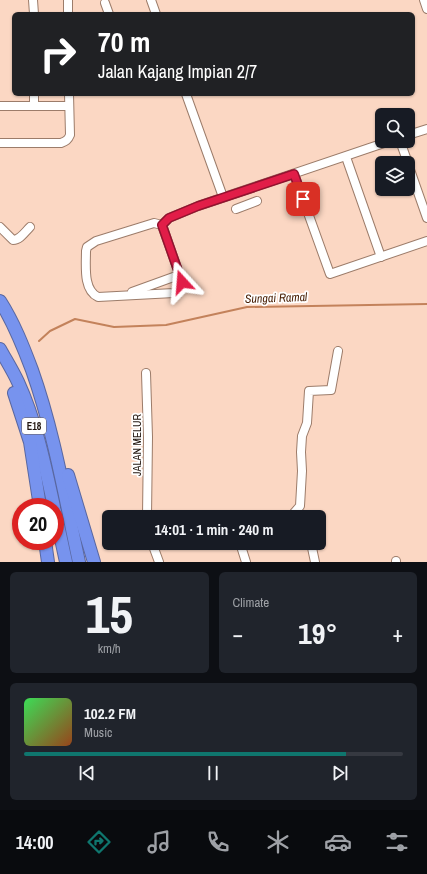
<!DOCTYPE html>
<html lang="en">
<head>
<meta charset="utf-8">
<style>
  :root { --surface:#171b24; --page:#20242c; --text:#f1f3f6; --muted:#9ea1a6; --line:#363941; --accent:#0f766e }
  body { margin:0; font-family:"Archivo Narrow",sans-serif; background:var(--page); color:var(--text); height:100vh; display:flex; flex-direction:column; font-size:15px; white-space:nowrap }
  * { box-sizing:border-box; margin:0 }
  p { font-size:13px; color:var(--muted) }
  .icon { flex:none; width:22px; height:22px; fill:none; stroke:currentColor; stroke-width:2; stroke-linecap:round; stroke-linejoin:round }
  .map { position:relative; height:562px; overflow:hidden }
  .details { display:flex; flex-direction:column; gap:10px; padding:10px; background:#0d0f14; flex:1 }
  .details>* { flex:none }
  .banner { position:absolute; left:12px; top:12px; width:403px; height:84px; border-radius:6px; box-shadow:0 1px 3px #0004; background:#202124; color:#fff; overflow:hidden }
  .tools { position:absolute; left:375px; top:108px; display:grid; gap:8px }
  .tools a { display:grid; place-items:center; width:40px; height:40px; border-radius:6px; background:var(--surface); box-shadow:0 1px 3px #0004; font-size:20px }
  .speed { position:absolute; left:12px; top:498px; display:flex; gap:8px; font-size:20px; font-weight:700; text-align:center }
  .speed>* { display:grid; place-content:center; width:52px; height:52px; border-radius:50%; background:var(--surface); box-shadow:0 1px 3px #0004; line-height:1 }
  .speed .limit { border:6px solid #d22; background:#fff; color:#111 }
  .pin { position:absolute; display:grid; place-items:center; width:34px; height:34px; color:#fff; margin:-17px; border-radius:8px; box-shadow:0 2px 6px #0006 }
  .me { position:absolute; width:44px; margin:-22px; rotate:341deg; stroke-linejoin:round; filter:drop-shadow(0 0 3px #0008) }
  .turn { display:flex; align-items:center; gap:14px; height:84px; padding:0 20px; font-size:18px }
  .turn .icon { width:52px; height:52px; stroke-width:2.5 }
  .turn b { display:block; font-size:28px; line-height:34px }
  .big { font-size:30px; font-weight:800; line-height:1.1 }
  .details .widget { flex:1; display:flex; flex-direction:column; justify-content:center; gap:6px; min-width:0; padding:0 14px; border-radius:6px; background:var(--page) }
  .details .dial { align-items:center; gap:0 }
  .dial b { font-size:52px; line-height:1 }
  .song { display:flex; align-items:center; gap:12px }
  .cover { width:48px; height:48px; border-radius:6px; background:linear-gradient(135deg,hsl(130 70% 55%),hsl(20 70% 35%)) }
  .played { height:4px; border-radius:2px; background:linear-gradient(90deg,var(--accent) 85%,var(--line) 85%) }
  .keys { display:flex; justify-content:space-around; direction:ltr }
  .heat { display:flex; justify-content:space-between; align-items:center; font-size:22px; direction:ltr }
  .details .tiles { flex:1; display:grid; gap:10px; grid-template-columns:1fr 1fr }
  .widget:last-child { grid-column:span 2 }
  .trip { position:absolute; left:102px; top:510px; width:224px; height:40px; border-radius:6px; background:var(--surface); box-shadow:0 1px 3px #0004; font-weight:800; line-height:40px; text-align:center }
  .dock { display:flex; height:64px; justify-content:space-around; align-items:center; background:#090b0e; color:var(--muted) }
  .dock .icon { width:28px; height:28px }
  .dock .on { color:var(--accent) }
  .dock b { font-size:18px; color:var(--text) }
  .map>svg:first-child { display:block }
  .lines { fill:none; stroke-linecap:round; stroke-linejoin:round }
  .stream { stroke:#c3825b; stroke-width:2 }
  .minor-casing { stroke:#9c7c6a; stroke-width:10 }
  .highway-casing { stroke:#5967a0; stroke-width:14 }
  .minor { stroke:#fff; stroke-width:8 }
  .highway { stroke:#7793ee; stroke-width:12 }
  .route-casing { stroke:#92132f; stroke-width:10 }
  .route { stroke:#e11d48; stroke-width:7 }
  .labels { text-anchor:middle; stroke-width:3.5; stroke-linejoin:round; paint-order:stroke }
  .shield { fill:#fff; stroke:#645b56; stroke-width:1 }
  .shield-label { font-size:10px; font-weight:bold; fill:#21150e }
  .street-label { font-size:11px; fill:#21150e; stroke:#fff }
  .water-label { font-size:12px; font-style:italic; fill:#461c00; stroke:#fff }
</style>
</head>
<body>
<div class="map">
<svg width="427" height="562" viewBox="0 0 427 562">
  <rect width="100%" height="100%" fill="#fbd7c3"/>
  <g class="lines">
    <polyline class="stream" points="39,341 50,331 75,319 114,327 166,325 247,307 427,304"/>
    <g class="minor-casing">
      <g id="minor">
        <polyline points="33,0 34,14"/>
        <polyline points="68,0 68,14"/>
        <polyline points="151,0 156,14"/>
        <polyline points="424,0 427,9"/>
        <polyline points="105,3 109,14"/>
        <polyline points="34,94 34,106"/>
        <polyline points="186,94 223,197"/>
        <polyline points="0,106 69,106"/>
        <polyline points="408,135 427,129"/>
        <polyline points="400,141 408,163"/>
        <path d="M0,143h61c5,-2 7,-3 9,-8l-1,-41"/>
        <polyline points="346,157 381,257"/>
        <polyline points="408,164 427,218"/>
        <polyline points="294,174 330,274 427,241"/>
        <polyline points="236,209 257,201"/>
        <path d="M154,223l8,2 20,57 -1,7 -7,4 -76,4c-15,-7 -12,-31 -12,-46l1,-4 9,-6z"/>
        <polyline points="162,225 169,218 198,206 390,141"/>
        <path d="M0,227l13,13c7,0 12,-8 17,-13"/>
        <polyline points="132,292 179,275"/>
        <polyline points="146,373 148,437 147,517"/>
        <polyline points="147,516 160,517"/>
        <polyline points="278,517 286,516 293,514 300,506 302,471 301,452 302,436 307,423 309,391 331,390 338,351"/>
        <polyline points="152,543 159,562"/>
        <polyline points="240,543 246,562"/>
        <polyline points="311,543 315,562"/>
        <polyline points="396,561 396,562"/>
      </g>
    </g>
    <g class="highway-casing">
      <g id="highway">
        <path d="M0,301c14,22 23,45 32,69 22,62 33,128 47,192"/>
        <path d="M0,349c6,11 13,22 18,33 18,39 27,83 36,125"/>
        <polyline points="14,393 30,442 40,507"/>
        <polyline points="68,475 94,562"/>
        <polyline points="55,511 66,562"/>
        <polyline points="45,541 48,562"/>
      </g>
    </g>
    <use href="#minor" class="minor"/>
    <use href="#highway" class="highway"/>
  </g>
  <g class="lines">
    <g class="route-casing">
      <polyline id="route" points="182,282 162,225 169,218 198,206 294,174 303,199"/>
    </g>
    <use href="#route" class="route"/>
  </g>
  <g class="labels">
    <rect class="shield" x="22" y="418" width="24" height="16" rx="3"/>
    <g class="shield-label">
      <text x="34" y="430">E18</text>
    </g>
    <g class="street-label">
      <text transform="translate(137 445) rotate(-90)" y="4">JALAN MELUR</text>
    </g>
    <g class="water-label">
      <text transform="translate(276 298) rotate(-2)" y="4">Sungai Ramal</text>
    </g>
  </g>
</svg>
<div class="tools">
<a><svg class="icon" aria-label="search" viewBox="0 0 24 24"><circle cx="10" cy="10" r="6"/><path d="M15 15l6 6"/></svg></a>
<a><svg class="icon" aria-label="layers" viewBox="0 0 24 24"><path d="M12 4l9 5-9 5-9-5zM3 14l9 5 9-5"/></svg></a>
</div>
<div class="speed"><div class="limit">20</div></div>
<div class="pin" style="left:303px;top:199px;background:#d93025"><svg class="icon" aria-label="arrive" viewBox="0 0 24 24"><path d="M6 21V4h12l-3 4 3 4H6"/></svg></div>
<svg class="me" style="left:182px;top:282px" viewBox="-20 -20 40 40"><path d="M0-17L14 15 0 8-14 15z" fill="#e11d48" stroke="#fff" stroke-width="4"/></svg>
<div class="trip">14:01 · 1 min · 240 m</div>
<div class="banner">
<div class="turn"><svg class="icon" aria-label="right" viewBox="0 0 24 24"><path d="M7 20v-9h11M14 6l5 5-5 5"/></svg><div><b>70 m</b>Jalan Kajang Impian 2/7</div></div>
</div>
</div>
<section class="details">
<div class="tiles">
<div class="widget dial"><b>15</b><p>km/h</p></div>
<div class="widget"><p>Climate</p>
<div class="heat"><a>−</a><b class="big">19°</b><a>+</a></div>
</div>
<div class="widget">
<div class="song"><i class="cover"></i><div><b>102.2 FM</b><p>Music</p></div></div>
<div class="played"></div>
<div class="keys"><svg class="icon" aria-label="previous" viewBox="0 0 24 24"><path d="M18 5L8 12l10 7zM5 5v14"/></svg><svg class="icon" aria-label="pause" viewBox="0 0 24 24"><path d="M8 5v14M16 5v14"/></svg><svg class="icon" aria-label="next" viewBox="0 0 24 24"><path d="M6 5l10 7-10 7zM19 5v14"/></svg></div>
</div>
</div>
</section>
<nav class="dock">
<b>14:00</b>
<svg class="icon on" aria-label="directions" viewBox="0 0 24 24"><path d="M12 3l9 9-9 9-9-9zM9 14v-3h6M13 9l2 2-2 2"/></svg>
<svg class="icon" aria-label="music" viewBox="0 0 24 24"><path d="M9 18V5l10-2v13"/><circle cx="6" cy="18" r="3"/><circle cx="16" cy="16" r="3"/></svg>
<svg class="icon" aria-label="phone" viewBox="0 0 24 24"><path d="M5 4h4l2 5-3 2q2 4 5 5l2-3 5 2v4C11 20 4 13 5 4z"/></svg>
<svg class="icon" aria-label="climate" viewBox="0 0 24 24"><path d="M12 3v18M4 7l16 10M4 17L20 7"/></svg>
<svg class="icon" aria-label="car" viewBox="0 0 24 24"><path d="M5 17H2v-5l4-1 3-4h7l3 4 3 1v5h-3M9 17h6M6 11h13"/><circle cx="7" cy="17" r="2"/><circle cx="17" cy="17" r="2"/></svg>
<svg class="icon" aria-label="filters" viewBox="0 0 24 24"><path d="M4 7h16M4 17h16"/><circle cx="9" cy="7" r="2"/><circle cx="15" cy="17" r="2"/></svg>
</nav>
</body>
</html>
